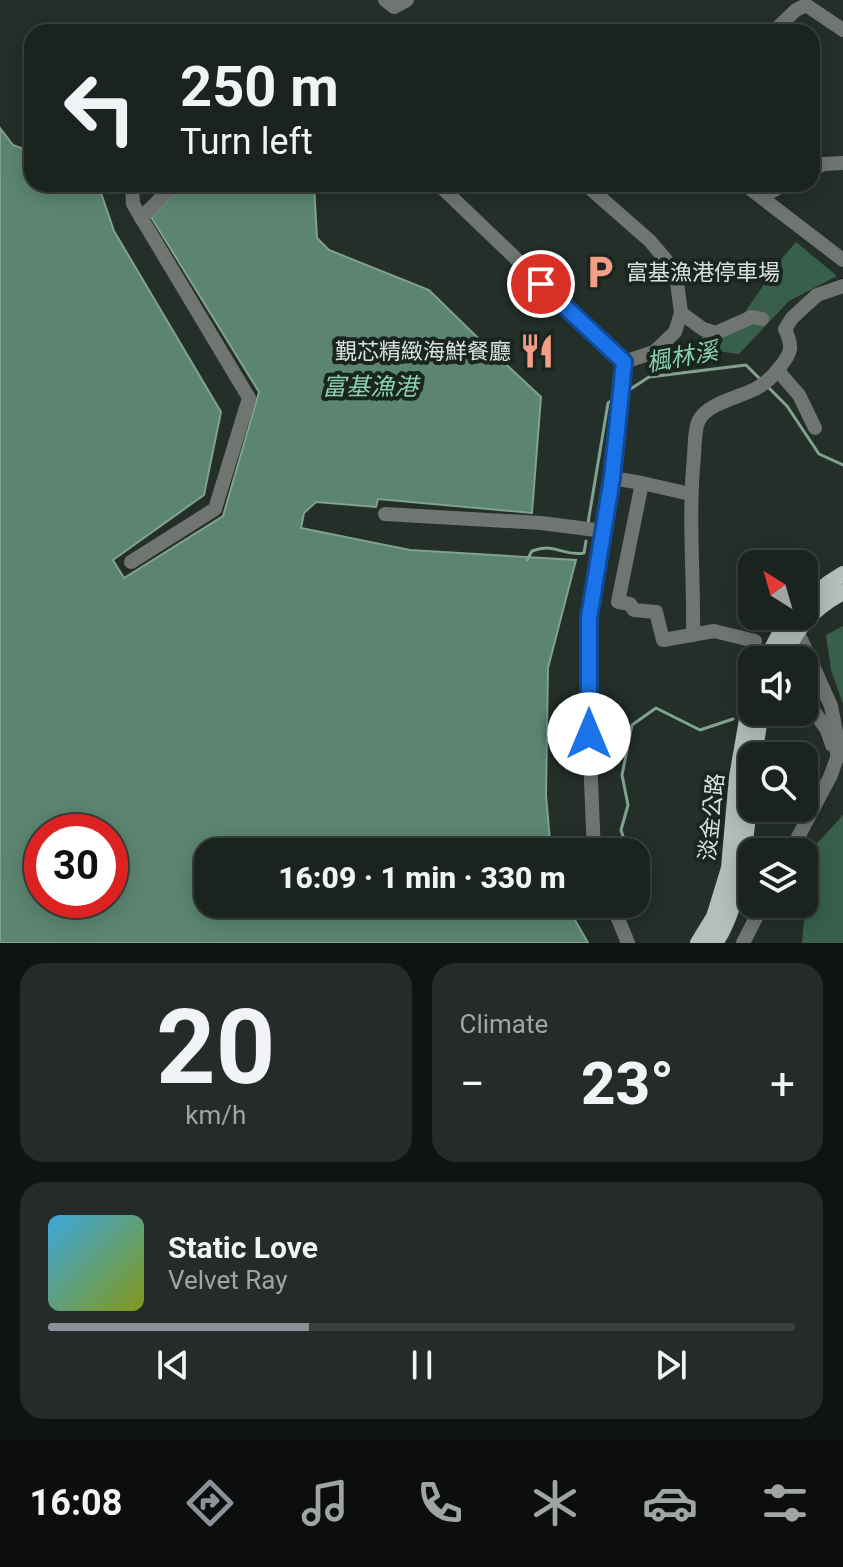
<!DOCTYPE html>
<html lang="en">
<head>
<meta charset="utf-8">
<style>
  :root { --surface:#1b231f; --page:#242b28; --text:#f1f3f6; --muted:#a0a4a4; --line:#39403d; --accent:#8c9099 }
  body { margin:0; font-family:Roboto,"Noto Sans TC",sans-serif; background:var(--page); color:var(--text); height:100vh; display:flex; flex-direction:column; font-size:30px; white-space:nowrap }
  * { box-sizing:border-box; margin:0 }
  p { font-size:26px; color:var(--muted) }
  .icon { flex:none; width:44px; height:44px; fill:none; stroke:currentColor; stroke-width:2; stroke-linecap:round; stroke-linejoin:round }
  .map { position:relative; height:943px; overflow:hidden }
  .sheet { display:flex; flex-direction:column; gap:20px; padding:20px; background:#0f1311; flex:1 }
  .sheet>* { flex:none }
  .banner { position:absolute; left:24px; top:24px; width:796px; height:168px; border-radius:24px; box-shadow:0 4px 20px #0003,0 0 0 2px var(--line); background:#1b231f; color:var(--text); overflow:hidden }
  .needle { width:52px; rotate:323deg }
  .buttons { position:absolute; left:738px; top:550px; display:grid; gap:16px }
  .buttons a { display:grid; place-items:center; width:80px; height:80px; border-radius:16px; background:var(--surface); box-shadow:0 4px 20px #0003,0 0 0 2px var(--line); font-size:40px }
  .speed { position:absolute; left:24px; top:814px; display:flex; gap:16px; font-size:40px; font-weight:700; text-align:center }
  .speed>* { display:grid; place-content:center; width:104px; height:104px; border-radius:50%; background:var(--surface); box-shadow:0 4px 20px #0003,0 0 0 2px var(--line); line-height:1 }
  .speed .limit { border:12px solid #d22; background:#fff; color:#111 }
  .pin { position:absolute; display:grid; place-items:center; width:68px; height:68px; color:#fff; margin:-34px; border:4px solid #fff; border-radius:50%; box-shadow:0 2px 8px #0007 }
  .me { position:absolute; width:88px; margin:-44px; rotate:0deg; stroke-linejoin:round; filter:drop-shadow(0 0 6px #0008) }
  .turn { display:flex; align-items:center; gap:28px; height:168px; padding:0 24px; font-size:36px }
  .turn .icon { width:104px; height:104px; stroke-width:2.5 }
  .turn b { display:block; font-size:56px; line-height:68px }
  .big { font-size:60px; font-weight:800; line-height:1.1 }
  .sheet .card { flex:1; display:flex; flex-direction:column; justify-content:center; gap:12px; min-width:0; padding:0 28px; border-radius:24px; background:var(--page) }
  .sheet .dial { align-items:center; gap:0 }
  .dial b { font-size:104px; line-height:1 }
  .song { display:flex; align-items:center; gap:24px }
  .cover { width:96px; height:96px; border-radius:12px; background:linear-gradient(135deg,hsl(200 70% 55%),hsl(70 70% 35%)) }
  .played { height:8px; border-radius:4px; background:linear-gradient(90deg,var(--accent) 35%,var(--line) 35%) }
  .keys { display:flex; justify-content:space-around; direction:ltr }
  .heat { display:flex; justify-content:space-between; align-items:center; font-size:44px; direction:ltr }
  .sheet .tiles { flex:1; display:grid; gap:20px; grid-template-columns:1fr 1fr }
  .card:last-child { grid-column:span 2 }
  .trip { position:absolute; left:194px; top:838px; width:456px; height:80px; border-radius:24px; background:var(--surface); box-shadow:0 4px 20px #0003,0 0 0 2px var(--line); font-weight:800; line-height:80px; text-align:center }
  .dock { display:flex; height:128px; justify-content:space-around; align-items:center; background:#0b0e0c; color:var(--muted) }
  .dock .icon { width:56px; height:56px }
  .dock .current { color:var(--accent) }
  .dock b { font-size:36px; color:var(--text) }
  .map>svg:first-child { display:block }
  .forest { fill:#375f4c }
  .water { fill:#5b8571; stroke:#81a191; stroke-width:2; fill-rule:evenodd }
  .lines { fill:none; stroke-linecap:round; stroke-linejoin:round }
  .stream { stroke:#81a191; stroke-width:3 }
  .minor { stroke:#707572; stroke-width:14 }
  .major { stroke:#b3bfb9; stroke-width:16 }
  .route-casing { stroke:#114b97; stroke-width:20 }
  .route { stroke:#1a73e8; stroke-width:14 }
  .labels { text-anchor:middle; stroke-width:8; stroke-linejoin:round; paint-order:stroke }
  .poi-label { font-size:22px; fill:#dae1dd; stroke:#1a2520; text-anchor:start }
  .street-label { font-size:22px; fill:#dae1dd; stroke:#1a2520 }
  .water-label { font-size:24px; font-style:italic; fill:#8bd1af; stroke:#1a2520 }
</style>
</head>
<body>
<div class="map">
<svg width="843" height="943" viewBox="0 0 843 943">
  <rect width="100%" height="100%" fill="#242f29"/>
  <g class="forest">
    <polygon points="796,242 837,276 789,301 739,354 701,349 702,335 740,319 783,257"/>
    <polygon points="843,626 843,704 831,670 826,635"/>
    <polygon points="843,815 843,943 802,943 810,851"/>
  </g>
  <path class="water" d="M0,128l13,17 19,7v32h66l16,47 107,181 -17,83 -91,65 11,18 99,-62 36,-124 -108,-175 33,-33h130l3,54 12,12 100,40 51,50 61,57 -9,116 -154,-14 -2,8 -60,-5 -12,11 -3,15 109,22 166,10 -28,108 -2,127 5,57h-343v52h358l22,39h-588zM42,832h68v68h-68z"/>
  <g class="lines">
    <g class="stream">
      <polyline points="767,386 787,406 819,454 843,465"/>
      <polyline points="629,390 649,377 746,365 762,381"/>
      <polyline points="588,523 608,403 611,401"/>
      <path d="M527,560l5,-9c24,-9 31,6 52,2l2,-12"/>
      <polyline points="628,852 621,830 628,805 622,775 632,725 656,708 700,730 733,719"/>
      <polyline points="636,874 640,885 636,886"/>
    </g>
    <g class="minor">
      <polyline points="385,0 394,7 407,0"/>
      <polyline points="773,32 796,10 806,5 843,30"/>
      <polyline points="812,170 823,164 843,163"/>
      <polyline points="438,184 624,362"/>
      <polyline points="585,184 650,241 666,260 677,282 681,313 675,332 654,352 624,362"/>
      <polyline points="744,184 843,260"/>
      <polyline points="762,197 785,184"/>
      <polyline points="141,218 175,184"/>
      <polyline points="681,313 703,329 716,333 752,317 762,319"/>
      <polyline points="778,371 799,395 815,428"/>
      <polyline points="612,478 642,483 690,494"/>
      <polyline points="642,483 618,602 630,604 634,610 656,612 663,640 714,631 755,641"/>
      <polyline points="385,514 541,523 604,531"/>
      <polyline points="131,562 215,509 249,398 133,204 132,184"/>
      <path d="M693,635c1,-60 -5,-119 1,-179 1,-11 0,-26 5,-36 9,-17 42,-23 58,-32 9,-5 17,-13 23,-21 12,-15 13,-20 5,-38l7,-11 25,-23 26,-9"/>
      <polyline points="804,697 827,730 832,745"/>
      <polyline points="594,852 589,734 589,618 612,478 624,362"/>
      <polyline points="790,852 830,777 837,758 837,737 831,706 794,624"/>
      <polyline points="612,904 628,943"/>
      <polyline points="743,943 763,904"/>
    </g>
    <g class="major">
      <polyline points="804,604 829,583 843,574"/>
      <polyline points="766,660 778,637 793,616"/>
      <path d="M781,660c17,-33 29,-50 62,-68"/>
      <polyline points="754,756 761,712"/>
      <polyline points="698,943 714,917 729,868 737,777 752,691"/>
      <path d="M715,943c29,-42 31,-116 37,-166"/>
    </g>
  </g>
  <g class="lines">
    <g class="route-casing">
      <polyline id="route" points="541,284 624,362 612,478 589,618 589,734"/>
    </g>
    <use href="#route" class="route"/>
  </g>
  <defs>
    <g id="parking-bare" transform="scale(2.76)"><path d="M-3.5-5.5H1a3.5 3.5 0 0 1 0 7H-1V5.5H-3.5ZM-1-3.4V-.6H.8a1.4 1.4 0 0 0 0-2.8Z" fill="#f49e88" stroke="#1a2520" stroke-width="2.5" paint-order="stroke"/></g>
    <g id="restaurant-bare" transform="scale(2.76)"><path d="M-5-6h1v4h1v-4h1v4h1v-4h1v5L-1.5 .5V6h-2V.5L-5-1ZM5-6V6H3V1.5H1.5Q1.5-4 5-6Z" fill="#f49e88" stroke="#1a2520" stroke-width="2.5" paint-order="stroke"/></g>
  </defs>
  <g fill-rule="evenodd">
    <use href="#parking-bare" x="600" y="272"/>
    <use href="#restaurant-bare" x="537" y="351"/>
  </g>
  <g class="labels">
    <g class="poi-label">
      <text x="626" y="280">富基漁港停車場</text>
      <text x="511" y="359" text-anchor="end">覲芯精緻海鮮餐廳</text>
    </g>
    <g class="street-label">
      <text transform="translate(711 817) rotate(-84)" y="8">淡金公路</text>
    </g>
    <g class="water-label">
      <text transform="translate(682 357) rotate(-10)" y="8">楓林溪</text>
      <text x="370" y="395">富基漁港</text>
    </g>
  </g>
</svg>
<div class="buttons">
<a><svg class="needle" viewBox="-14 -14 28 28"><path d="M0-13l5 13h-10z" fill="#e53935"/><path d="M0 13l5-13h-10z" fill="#a0a4a4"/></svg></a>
<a><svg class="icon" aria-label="sound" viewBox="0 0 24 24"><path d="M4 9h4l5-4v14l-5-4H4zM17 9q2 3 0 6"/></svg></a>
<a><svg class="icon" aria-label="search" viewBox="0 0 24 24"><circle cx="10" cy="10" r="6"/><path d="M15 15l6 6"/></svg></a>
<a><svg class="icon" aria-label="layers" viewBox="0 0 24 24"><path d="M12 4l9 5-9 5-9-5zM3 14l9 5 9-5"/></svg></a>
</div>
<div class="speed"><div class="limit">30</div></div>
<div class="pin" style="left:541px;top:284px;background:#d93025"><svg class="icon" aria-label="arrive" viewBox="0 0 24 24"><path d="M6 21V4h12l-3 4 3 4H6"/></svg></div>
<svg class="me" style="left:589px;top:734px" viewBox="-20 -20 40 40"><circle r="19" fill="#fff"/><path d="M0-13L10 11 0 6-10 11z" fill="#1a73e8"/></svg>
<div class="trip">16:09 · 1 min · 330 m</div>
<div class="banner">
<div class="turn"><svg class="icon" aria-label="left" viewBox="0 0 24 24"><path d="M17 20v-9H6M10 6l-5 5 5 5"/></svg><div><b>250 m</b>Turn left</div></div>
</div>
</div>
<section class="sheet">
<div class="tiles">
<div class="card dial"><b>20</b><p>km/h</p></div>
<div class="card"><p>Climate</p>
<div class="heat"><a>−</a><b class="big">23°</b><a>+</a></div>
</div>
<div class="card">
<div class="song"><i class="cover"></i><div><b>Static Love</b><p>Velvet Ray</p></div></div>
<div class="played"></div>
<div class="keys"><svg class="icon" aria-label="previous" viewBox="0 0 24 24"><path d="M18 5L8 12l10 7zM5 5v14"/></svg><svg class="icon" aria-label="pause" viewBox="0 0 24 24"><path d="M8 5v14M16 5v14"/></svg><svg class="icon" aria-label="next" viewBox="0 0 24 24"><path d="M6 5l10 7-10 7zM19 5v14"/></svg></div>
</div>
</div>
</section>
<nav class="dock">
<b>16:08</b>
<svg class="icon current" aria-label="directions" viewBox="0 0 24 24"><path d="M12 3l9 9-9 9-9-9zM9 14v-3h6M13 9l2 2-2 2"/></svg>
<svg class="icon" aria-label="music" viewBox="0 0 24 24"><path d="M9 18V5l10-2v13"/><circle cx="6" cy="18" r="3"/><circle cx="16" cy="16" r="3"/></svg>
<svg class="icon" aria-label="phone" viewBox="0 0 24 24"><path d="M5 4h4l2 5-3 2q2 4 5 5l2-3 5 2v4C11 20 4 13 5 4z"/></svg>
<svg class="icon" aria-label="climate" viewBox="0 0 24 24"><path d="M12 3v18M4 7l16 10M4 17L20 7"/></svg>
<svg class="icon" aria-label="car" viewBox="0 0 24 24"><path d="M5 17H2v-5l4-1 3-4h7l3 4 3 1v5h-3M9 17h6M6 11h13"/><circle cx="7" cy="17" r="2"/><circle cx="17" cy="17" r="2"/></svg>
<svg class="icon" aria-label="filters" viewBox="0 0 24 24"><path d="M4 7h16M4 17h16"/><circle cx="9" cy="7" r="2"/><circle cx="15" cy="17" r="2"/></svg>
</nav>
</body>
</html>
